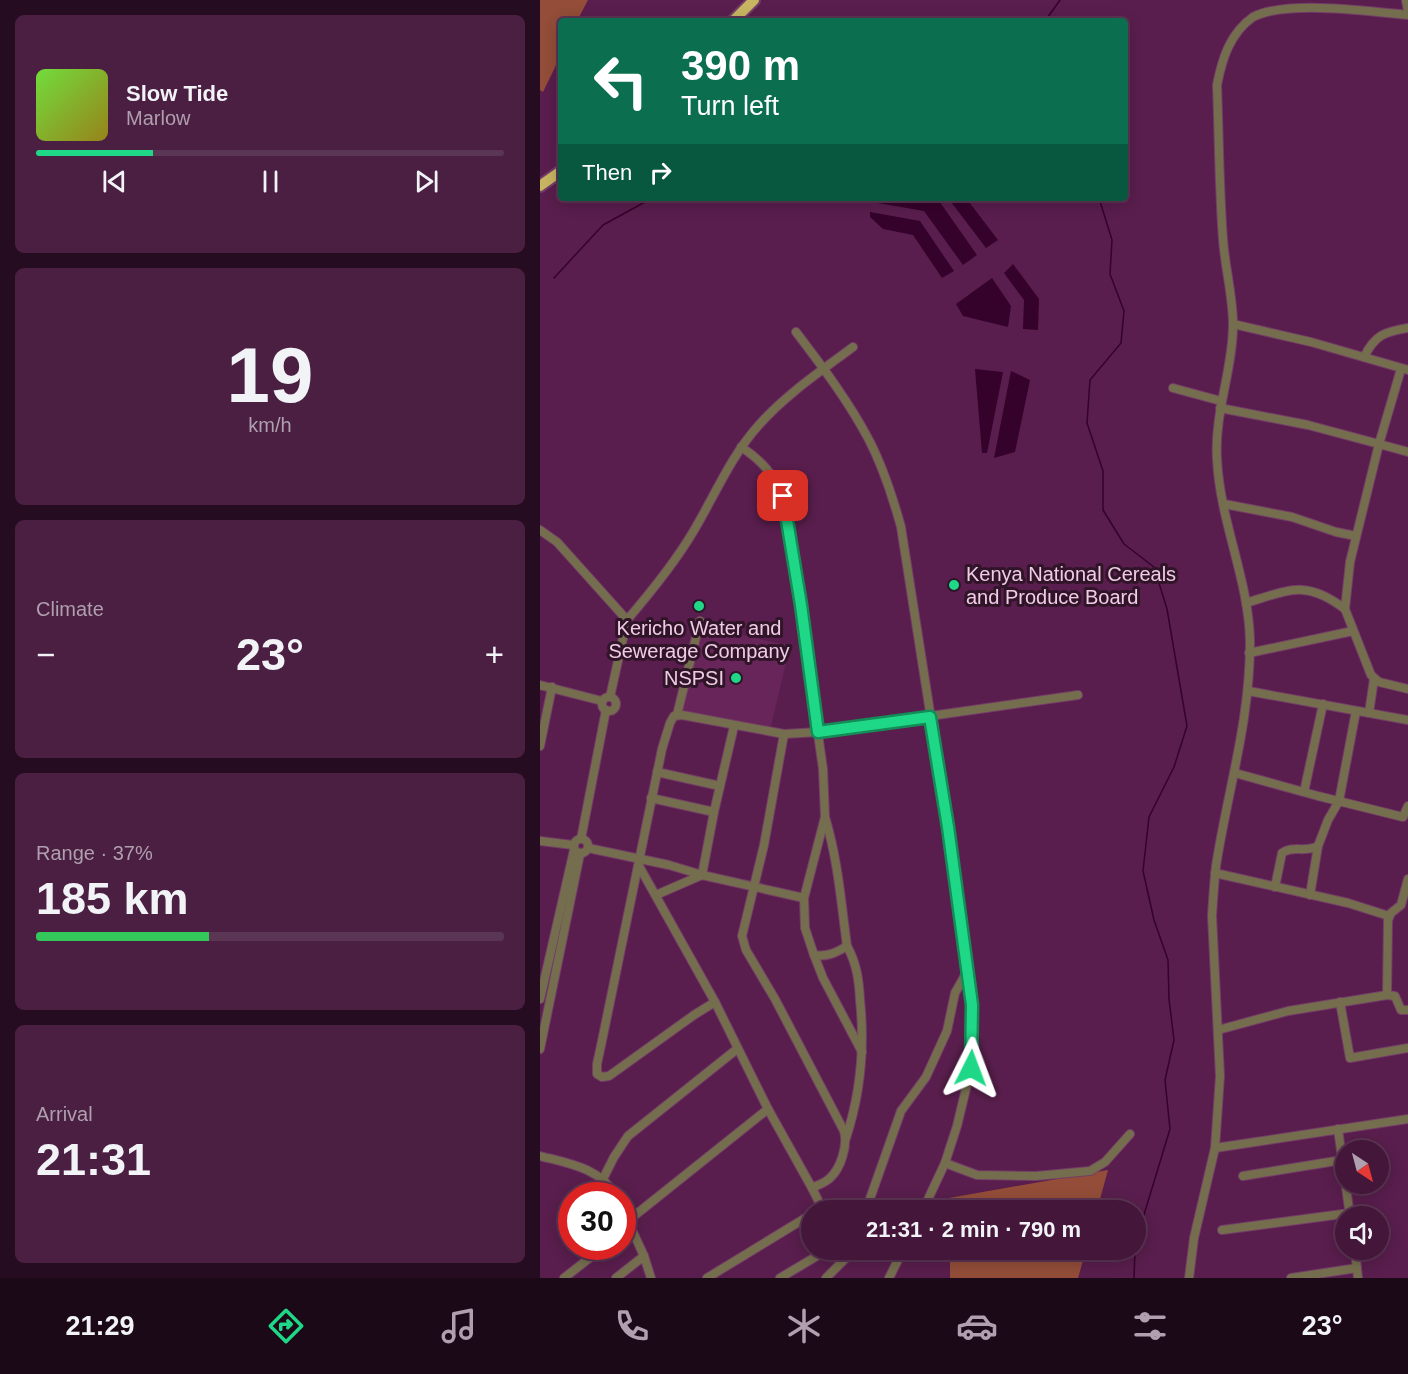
<!DOCTYPE html>
<html lang="en">
<head>
<meta charset="utf-8">
<style>
  :root { --surface:#43163a; --page:#4a1f42; --text:#f1f3f6; --muted:#af9faf; --line:#5b3554; --accent:#1fd887 }
  body { margin:0; font-family:Arial,sans-serif; background:var(--page); color:var(--text); height:100vh; display:flex; flex-direction:column; font-size:22px; white-space:nowrap }
  * { box-sizing:border-box; margin:0 }
  p { font-size:20px; color:var(--muted) }
  .icon { flex:none; width:33px; height:33px; fill:none; stroke:currentColor; stroke-width:2; stroke-linecap:round; stroke-linejoin:round }
  .map { position:relative; flex:1; overflow:hidden }
  .side { display:flex; flex-direction:column; gap:15px; padding:15px; background:#250c20; width:540px }
  .side>* { flex:none }
  .hud { position:absolute; left:18px; top:18px; width:570px; height:183px; border-radius:6px; box-shadow:0 3px 15px #0003,0 0 0 2px var(--line); background:#0b6e4f; color:#fff; overflow:hidden }
  .needle { width:39px; rotate:144deg }
  .controls { position:absolute; left:795px; top:1140px; display:grid; gap:12px }
  .controls a { display:grid; place-items:center; width:54px; height:54px; border-radius:50%; background:var(--surface); box-shadow:0 3px 15px #0003,0 0 0 2px var(--line); font-size:30px }
  .speed { position:absolute; left:18px; top:1182px; display:flex; gap:12px; font-size:30px; font-weight:700; text-align:center }
  .speed>* { display:grid; place-content:center; width:78px; height:78px; border-radius:50%; background:var(--surface); box-shadow:0 3px 15px #0003,0 0 0 2px var(--line); line-height:1 }
  .speed .limit { border:9px solid #d22; background:#fff; color:#111 }
  .pin { position:absolute; display:grid; place-items:center; width:51px; height:51px; color:#fff; margin:-26px; border-radius:12px; box-shadow:0 3px 9px #0006 }
  .me { position:absolute; width:66px; margin:-33px; rotate:3deg; stroke-linejoin:round; filter:drop-shadow(0 0 4px #0008) }
  .turn { display:flex; align-items:center; gap:21px; height:126px; padding:0 24px; font-size:27px }
  .turn .icon { width:78px; height:78px; stroke-width:2.5 }
  .turn b { display:block; font-size:42px; line-height:51px }
  .then { display:flex; align-items:center; height:57px; padding:0 24px; background:#0003; gap:12px; font-size:22px }
  .big { font-size:45px; font-weight:600; line-height:1.1 }
  .side .tile { flex:1; display:flex; flex-direction:column; justify-content:center; gap:9px; min-width:0; padding:0 21px; border-radius:9px; background:var(--page) }
  .side .dial { align-items:center; gap:0 }
  .dial b { font-size:78px; line-height:1 }
  .song { display:flex; align-items:center; gap:18px }
  .cover { width:72px; height:72px; border-radius:9px; background:linear-gradient(135deg,hsl(100 70% 55%),hsl(50 70% 35%)) }
  .played { height:6px; border-radius:3px; background:linear-gradient(90deg,var(--accent) 25%,var(--line) 25%) }
  .keys { display:flex; justify-content:space-around; direction:ltr }
  .heat { display:flex; justify-content:space-between; align-items:center; font-size:33px; direction:ltr }
  .charge { height:9px; border-radius:4px; background:linear-gradient(90deg,#34c759 37%,var(--line) 0) }
  .trip { position:absolute; left:261px; top:1200px; width:345px; height:60px; border-radius:30px; background:var(--surface); box-shadow:0 3px 15px #0003,0 0 0 2px var(--line); font-weight:600; line-height:60px; text-align:center }
  .tabs { display:flex; height:96px; justify-content:space-around; align-items:center; background:#1b0917; color:var(--muted) }
  .tabs .icon { width:42px; height:42px }
  .tabs .selected { color:var(--accent) }
  .tabs b { font-size:27px; color:var(--text) }
  main { display:flex; flex:1; min-height:0 }
  .map>svg:first-child { display:block }
  .built { fill:#682559 }
  .green { fill:#934d39 }
  .water { fill:#35022c }
  .lines { fill:none; stroke-linecap:round; stroke-linejoin:round }
  .stream { stroke:#35022c; stroke-width:1.5 }
  .minor-casing { stroke:#743d68; stroke-width:10 }
  .highway-casing { stroke:#743d68; stroke-width:14 }
  .minor { stroke:#756e4e; stroke-width:8 }
  .highway { stroke:#c7b562; stroke-width:10 }
  .route-casing { stroke:#148c58; stroke-width:15 }
  .route { stroke:#1fd887; stroke-width:10 }
  .poi-dot { fill:#1fd887; stroke:#301529; stroke-width:2 }
  .labels { text-anchor:middle; stroke-width:6; stroke-linejoin:round; paint-order:stroke }
  .poi-label { font-size:20px; fill:#f0cbe5; stroke:#301529; text-anchor:start }
</style>
</head>
<body>
<main>
<section class="side">
<div class="tile">
<div class="song"><i class="cover"></i><div><b>Slow Tide</b><p>Marlow</p></div></div>
<div class="played"></div>
<div class="keys"><svg class="icon" aria-label="previous" viewBox="0 0 24 24"><path d="M18 5L8 12l10 7zM5 5v14"/></svg><svg class="icon" aria-label="pause" viewBox="0 0 24 24"><path d="M8 5v14M16 5v14"/></svg><svg class="icon" aria-label="next" viewBox="0 0 24 24"><path d="M6 5l10 7-10 7zM19 5v14"/></svg></div>
</div>
<div class="tile dial"><b>19</b><p>km/h</p></div>
<div class="tile"><p>Climate</p>
<div class="heat"><a>−</a><b class="big">23°</b><a>+</a></div>
</div>
<div class="tile"><p>Range · 37%</p><b class="big">185 km</b><div class="charge"></div></div>
<div class="tile"><p>Arrival</p><b class="big">21:31</b></div>
</section>
<div class="map">
<svg width="868" height="1278" viewBox="0 0 868 1278">
  <rect width="100%" height="100%" fill="#591e4d"/>
  <polygon class="built" points="162,626 250,646 230,730 142,710"/>
  <g class="green">
    <polygon points="0,0 48,0 37,21 21,21 21,55 3,92 0,90"/>
    <polygon points="568,1170 557,1210 409,1210 409,1198"/>
    <polygon points="410,1250 546,1250 538,1278 410,1278"/>
  </g>
  <g class="water">
    <polygon points="326,198 397,198 437,255 423,265 384,211 326,201"/>
    <polygon points="408,198 426,198 458,240 446,248"/>
    <polygon points="330,212 380,221 414,271 402,278 373,235 343,229 330,217"/>
    <polygon points="473,264 499,299 498,330 483,329 484,300 464,273"/>
    <polygon points="452,278 471,306 468,327 423,316 416,304"/>
    <polygon points="435,369 463,372 447,453 442,453"/>
    <polygon points="471,371 490,380 475,452 454,458"/>
  </g>
  <g class="lines">
    <g class="stream">
      <polyline points="505,21 520,0"/>
      <polyline points="559,198 572,240 570,274 584,311 581,343 550,380 547,423 563,471 563,510 584,544 614,567 627,609 647,726 634,767 609,817 603,871 614,920 628,960 629,999 634,1040 625,1080 630,1129 596,1241"/>
      <polyline points="14,278 63,225 105,202 135,198"/>
      <polyline points="594,1278 595,1250"/>
    </g>
    <g class="minor-casing">
      <g id="minor">
        <polyline points="866,0 868,11"/>
        <polyline points="693,324 771,342 868,370"/>
        <path d="M256,332c26,34 53,70 73,108 14,27 24,58 32,87l47,300 20,143 5,56 -2,42 -14,58 -12,37 -22,47"/>
        <path d="M824,357c11,-22 20,-25 44,-29"/>
        <polyline points="633,388 681,401"/>
        <polyline points="680,408 768,425 839,444 861,369"/>
        <path d="M201,447c25,16 38,34 45,62l37,260 2,48"/>
        <polyline points="868,452 839,444 810,562 805,609 831,675 839,682 868,689"/>
        <polyline points="684,504 752,517 796,532 816,536"/>
        <polyline points="0,530 17,542 87,620"/>
        <path d="M706,603c43,-13 60,-24 99,6"/>
        <path d="M87,620c24,-28 47,-56 66,-88 21,-35 38,-76 65,-106 27,-31 63,-55 95,-79"/>
        <polyline points="709,653 813,631"/>
        <polyline points="0,685 62,701"/>
        <polyline points="708,691 868,720"/>
        <polyline points="70,697 87,620"/>
        <circle cx="69" cy="704" r="7"/>
        <polyline points="829,713 834,679"/>
        <polyline points="137,715 160,621"/>
        <polyline points="0,746 12,687"/>
        <polyline points="117,772 180,786"/>
        <polyline points="695,773 778,796 863,817 868,806"/>
        <polyline points="764,792 783,704"/>
        <polyline points="111,798 174,812"/>
        <path d="M285,817c13,43 16,85 22,129 -11,7 -20,11 -33,9l-9,-27 -1,-30z"/>
        <circle cx="41" cy="846" r="7"/>
        <polyline points="41,839 66,710"/>
        <polyline points="0,841 33,845"/>
        <polyline points="48,848 129,865 162,875 174,812 194,726"/>
        <path d="M99,866l76,136 53,107 44,79c6,-3 13,-5 18,-10 11,-10 18,-33 14,-47l-69,-132 -29,-49 -4,-14 22,-91 20,-111"/>
        <polyline points="675,873 808,903 849,916"/>
        <polyline points="868,879 861,905 851,913 848,920 847,995 855,996 861,1010 868,1010"/>
        <path d="M735,887l7,-34c11,-8 24,0 36,-7l10,-26 11,-19 17,-90"/>
        <polyline points="116,895 162,875 264,898"/>
        <polyline points="770,895 778,846"/>
        <polyline points="274,955 283,978 322,1052"/>
        <polyline points="0,999 34,850"/>
        <polyline points="175,1002 154,1015 69,1076 62,1077 57,1074 57,1064 63,1036 122,749 130,723 134,716 142,715 244,734 278,732 538,695"/>
        <polyline points="800,1002 810,1058 868,1048"/>
        <polyline points="678,1030 748,1011 847,995"/>
        <polyline points="0,1049 40,854"/>
        <polyline points="798,1129 810,1216"/>
        <path d="M306,1138c15,-46 19,-90 14,-138 -1,-19 -3,-36 -13,-54"/>
        <path d="M675,1148l5,-72 -8,-160c1,-16 2,-33 4,-50 12,-77 34,-144 34,-224 -1,-62 -30,-120 -33,-183 -3,-46 16,-89 16,-134 0,-29 -8,-57 -10,-86 -4,-51 -4,-103 -6,-154 5,-26 13,-52 36,-68 32,-17 116,-6 155,-2"/>
        <path d="M0,1156c27,7 61,12 76,40"/>
        <polyline points="405,1163 437,1175 496,1176 550,1171 565,1162 590,1134"/>
        <polyline points="703,1176 802,1160"/>
        <polyline points="63,1179 74,1157 88,1136 197,1049"/>
        <polyline points="272,1188 283,1210"/>
        <polyline points="82,1208 104,1256 111,1278"/>
        <polyline points="326,1210 361,1111 386,1077 407,1031 415,993 428,970"/>
        <polyline points="89,1220 228,1109"/>
        <polyline points="682,1230 810,1213"/>
        <polyline points="82,1234 92,1227"/>
        <polyline points="815,1250 818,1278"/>
        <polyline points="24,1278 65,1246"/>
        <polyline points="76,1278 104,1256"/>
        <polyline points="167,1278 272,1214"/>
        <polyline points="240,1278 287,1250"/>
        <polyline points="286,1278 305,1259 302,1250"/>
        <polyline points="349,1278 363,1250"/>
        <polyline points="649,1278 654,1238 675,1148 868,1119"/>
        <polyline points="751,1278 817,1268"/>
      </g>
    </g>
    <g class="highway-casing">
      <g id="highway">
        <polyline points="193,21 214,0"/>
        <polyline points="0,186 21,171"/>
      </g>
    </g>
    <use href="#minor" class="minor"/>
    <use href="#highway" class="highway"/>
  </g>
  <g class="lines">
    <g class="route-casing">
      <polyline id="route" points="243,496 261,605 278,732 390,717 408,827 432,1005 431,1068"/>
    </g>
    <use href="#route" class="route"/>
  </g>
  <g class="poi-dot">
    <circle cx="414" cy="585" r="6"/>
    <circle cx="159" cy="606" r="6"/>
    <circle cx="196" cy="678" r="6"/>
  </g>
  <g class="labels">
    <g class="poi-label">
      <text x="426" y="581">Kenya National Cereals<tspan x="426" dy="23">and Produce Board</tspan></text>
      <text x="159" y="635" text-anchor="middle">Kericho Water and<tspan x="159" dy="23">Sewerage Company</tspan></text>
      <text x="184" y="685" text-anchor="end">NSPSI</text>
    </g>
  </g>
</svg>
<div class="controls">
<a><svg class="needle" viewBox="-14 -14 28 28"><path d="M0-13l5 13h-10z" fill="#e53935"/><path d="M0 13l5-13h-10z" fill="#af9faf"/></svg></a>
<a><svg class="icon" aria-label="sound" viewBox="0 0 24 24"><path d="M4 9h4l5-4v14l-5-4H4zM17 9q2 3 0 6"/></svg></a>
</div>
<div class="speed"><div class="limit">30</div></div>
<div class="pin" style="left:243px;top:496px;background:#d93025"><svg class="icon" aria-label="arrive" viewBox="0 0 24 24"><path d="M6 21V4h12l-3 4 3 4H6"/></svg></div>
<svg class="me" style="left:431px;top:1068px" viewBox="-20 -20 40 40"><path d="M0-17L14 15 0 8-14 15z" fill="#1fd887" stroke="#fff" stroke-width="4"/></svg>
<div class="trip">21:31 · 2 min · 790 m</div>
<div class="hud">
<div class="turn"><svg class="icon" aria-label="left" viewBox="0 0 24 24"><path d="M17 20v-9H6M10 6l-5 5 5 5"/></svg><div><b>390 m</b>Turn left</div></div>
<div class="then">Then<svg class="icon" aria-label="right" viewBox="0 0 24 24"><path d="M7 20v-9h11M14 6l5 5-5 5"/></svg></div>
</div>
</div>
</main>
<nav class="tabs">
<b>21:29</b>
<svg class="icon selected" aria-label="directions" viewBox="0 0 24 24"><path d="M12 3l9 9-9 9-9-9zM9 14v-3h6M13 9l2 2-2 2"/></svg>
<svg class="icon" aria-label="music" viewBox="0 0 24 24"><path d="M9 18V5l10-2v13"/><circle cx="6" cy="18" r="3"/><circle cx="16" cy="16" r="3"/></svg>
<svg class="icon" aria-label="phone" viewBox="0 0 24 24"><path d="M5 4h4l2 5-3 2q2 4 5 5l2-3 5 2v4C11 20 4 13 5 4z"/></svg>
<svg class="icon" aria-label="climate" viewBox="0 0 24 24"><path d="M12 3v18M4 7l16 10M4 17L20 7"/></svg>
<svg class="icon" aria-label="car" viewBox="0 0 24 24"><path d="M5 17H2v-5l4-1 3-4h7l3 4 3 1v5h-3M9 17h6M6 11h13"/><circle cx="7" cy="17" r="2"/><circle cx="17" cy="17" r="2"/></svg>
<svg class="icon" aria-label="filters" viewBox="0 0 24 24"><path d="M4 7h16M4 17h16"/><circle cx="9" cy="7" r="2"/><circle cx="15" cy="17" r="2"/></svg>
<b>23°</b>
</nav>
</body>
</html>
